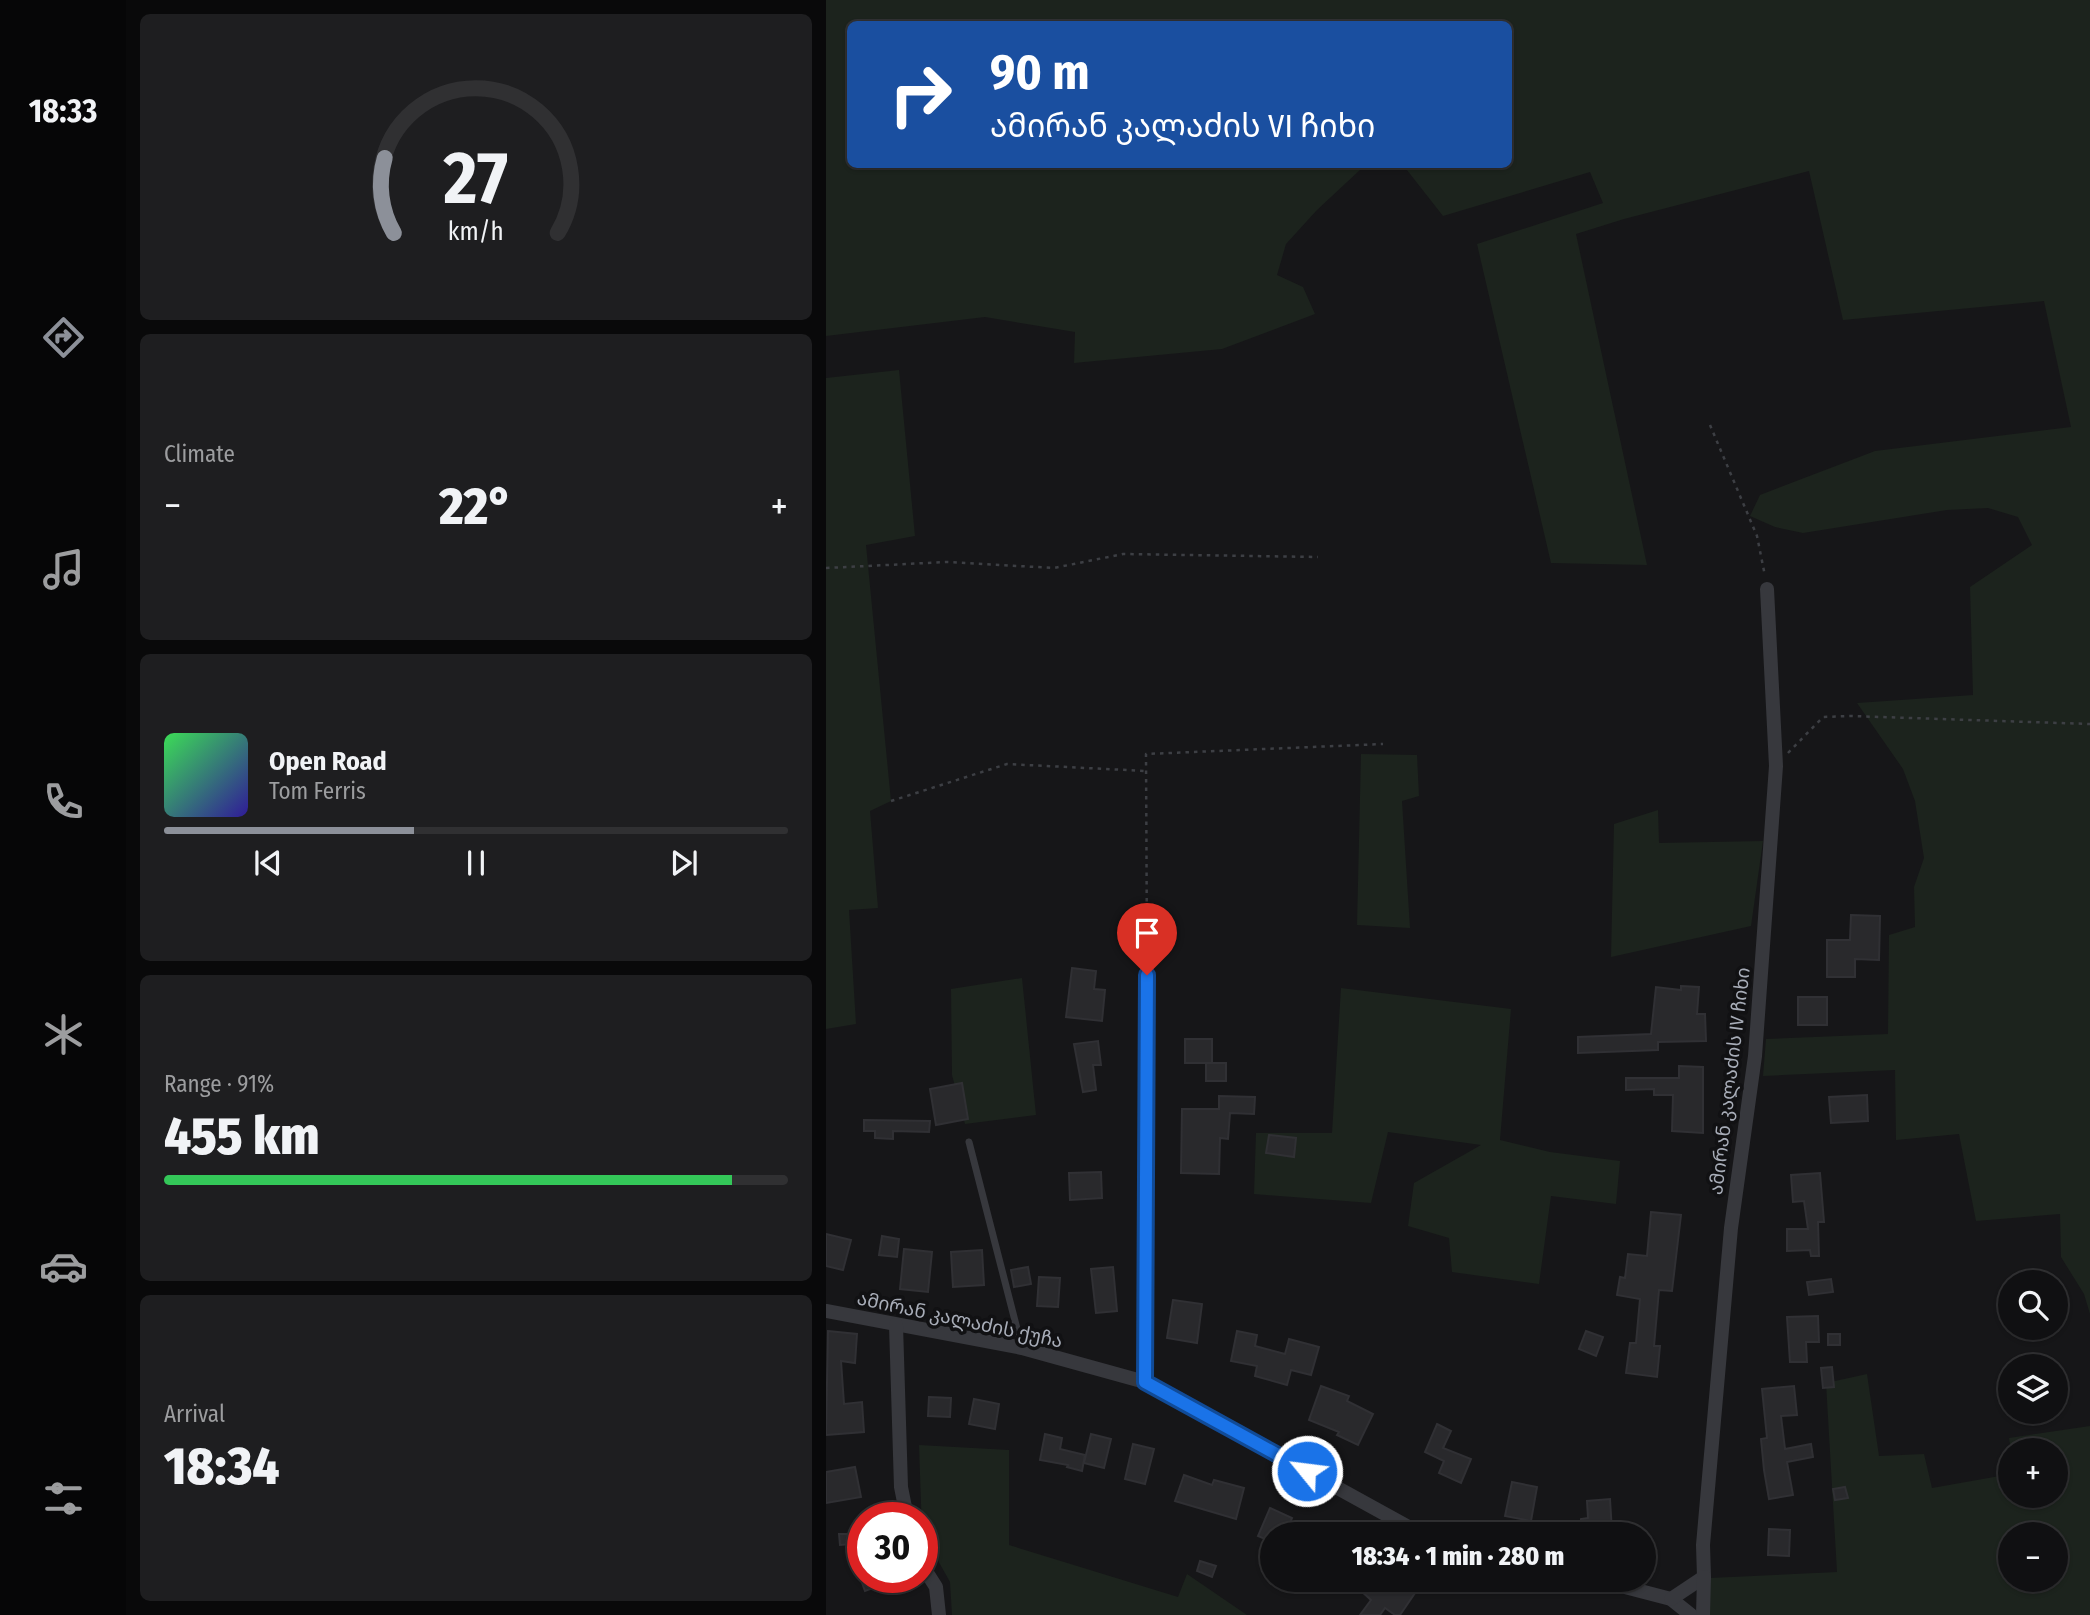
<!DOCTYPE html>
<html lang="en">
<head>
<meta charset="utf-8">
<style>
  :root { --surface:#101012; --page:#1e1e20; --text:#f1f3f6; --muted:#9c9d9f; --line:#303032; --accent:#8c9099 }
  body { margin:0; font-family:"Fira Sans Condensed","Noto Sans Georgian",sans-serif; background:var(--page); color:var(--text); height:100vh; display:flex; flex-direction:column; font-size:26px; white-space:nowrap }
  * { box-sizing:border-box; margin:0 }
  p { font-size:23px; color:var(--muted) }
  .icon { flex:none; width:38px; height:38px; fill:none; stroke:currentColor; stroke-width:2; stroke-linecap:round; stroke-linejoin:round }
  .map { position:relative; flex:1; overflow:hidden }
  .side { display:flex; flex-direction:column; gap:14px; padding:14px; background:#09090a; width:700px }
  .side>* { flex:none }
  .banner { position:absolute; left:21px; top:21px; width:665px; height:147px; border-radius:10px; box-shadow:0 2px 5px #0004,0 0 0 2px var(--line); background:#1a4fa0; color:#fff; overflow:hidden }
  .fabs { position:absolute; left:1172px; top:1270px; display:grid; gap:14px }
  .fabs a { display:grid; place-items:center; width:70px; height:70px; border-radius:50%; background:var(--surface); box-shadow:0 2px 5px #0004,0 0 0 2px var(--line); font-size:35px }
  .speed { position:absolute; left:21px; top:1502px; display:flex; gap:14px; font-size:35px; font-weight:700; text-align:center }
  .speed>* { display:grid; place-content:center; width:91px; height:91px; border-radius:50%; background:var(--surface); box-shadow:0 2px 5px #0004,0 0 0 2px var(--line); line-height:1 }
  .speed .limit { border:10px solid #d22; background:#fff; color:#111 }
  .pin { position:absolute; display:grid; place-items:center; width:60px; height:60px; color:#fff; margin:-72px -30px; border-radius:50% 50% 50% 0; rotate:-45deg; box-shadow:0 0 7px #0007 }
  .pin .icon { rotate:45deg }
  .me { position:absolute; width:77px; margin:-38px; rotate:299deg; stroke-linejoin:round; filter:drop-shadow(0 0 5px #0008) }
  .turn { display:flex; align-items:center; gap:24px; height:147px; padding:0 28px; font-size:32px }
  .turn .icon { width:91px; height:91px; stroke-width:2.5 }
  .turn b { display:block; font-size:49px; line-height:60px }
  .big { font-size:52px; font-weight:800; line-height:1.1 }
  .side .tile { flex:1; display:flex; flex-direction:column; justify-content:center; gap:10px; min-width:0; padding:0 24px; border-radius:10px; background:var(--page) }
  .side .dial { align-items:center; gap:0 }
  .dial svg { height:182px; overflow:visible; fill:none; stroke:var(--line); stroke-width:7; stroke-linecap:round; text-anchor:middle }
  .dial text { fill:var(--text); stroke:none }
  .song { display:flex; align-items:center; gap:21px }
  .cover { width:84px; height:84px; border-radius:10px; background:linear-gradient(135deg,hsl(130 70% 55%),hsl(250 70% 35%)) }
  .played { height:7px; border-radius:4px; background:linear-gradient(90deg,var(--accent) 40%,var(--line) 40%) }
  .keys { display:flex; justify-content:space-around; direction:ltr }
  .heat { display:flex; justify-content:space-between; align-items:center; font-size:38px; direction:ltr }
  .charge { height:10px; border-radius:5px; background:linear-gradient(90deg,#34c759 91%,var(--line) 0) }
  .trip { position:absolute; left:434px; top:1522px; width:396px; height:70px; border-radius:35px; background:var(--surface); box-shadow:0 2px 5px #0004,0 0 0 2px var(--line); font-weight:800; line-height:70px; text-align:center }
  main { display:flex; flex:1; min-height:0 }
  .tab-bar { display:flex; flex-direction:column; width:126px; justify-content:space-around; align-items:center; background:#060607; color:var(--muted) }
  .tab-bar .icon { width:49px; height:49px }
  .tab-bar .selected { color:var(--accent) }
  .tab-bar b { font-size:32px; color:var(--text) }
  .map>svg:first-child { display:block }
  .green { fill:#1c231d; fill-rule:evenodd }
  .building { fill:#29292c; stroke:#303034; stroke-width:2 }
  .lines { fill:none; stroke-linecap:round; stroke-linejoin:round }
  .path { stroke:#3d3f44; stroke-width:2.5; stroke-dasharray:3.5 5; stroke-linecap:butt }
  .lane { stroke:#37383d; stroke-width:7 }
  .street { stroke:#37383d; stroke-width:14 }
  .route-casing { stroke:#114b97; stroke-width:18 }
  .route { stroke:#1a73e8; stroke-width:12 }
  .labels { text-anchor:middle; stroke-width:7; stroke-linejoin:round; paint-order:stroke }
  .street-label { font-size:19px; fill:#a8adb8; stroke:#111113 }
</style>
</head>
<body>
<main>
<nav class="tab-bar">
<b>18:33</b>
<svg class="icon selected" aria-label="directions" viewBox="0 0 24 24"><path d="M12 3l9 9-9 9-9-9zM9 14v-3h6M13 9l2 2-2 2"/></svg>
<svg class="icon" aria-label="music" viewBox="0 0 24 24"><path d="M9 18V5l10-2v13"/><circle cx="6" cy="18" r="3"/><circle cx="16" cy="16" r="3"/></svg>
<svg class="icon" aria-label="phone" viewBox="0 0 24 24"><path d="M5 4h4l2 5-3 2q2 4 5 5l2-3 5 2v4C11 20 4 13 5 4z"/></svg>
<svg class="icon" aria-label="climate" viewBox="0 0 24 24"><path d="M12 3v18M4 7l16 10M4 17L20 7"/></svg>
<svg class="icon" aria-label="car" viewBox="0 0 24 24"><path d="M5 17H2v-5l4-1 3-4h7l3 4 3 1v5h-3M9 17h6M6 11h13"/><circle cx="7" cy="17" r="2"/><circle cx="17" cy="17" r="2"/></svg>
<svg class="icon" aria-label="filters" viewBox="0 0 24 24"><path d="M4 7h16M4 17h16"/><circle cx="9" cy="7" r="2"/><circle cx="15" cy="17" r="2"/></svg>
</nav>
<section class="side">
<div class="tile dial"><svg viewBox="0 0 100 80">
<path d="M14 69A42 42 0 1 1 86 69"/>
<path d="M14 69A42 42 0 0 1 10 36" stroke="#8c9099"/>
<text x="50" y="56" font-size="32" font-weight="700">27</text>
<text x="50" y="72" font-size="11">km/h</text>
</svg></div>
<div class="tile"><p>Climate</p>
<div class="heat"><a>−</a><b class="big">22°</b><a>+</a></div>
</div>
<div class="tile">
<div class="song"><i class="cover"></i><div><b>Open Road</b><p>Tom Ferris</p></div></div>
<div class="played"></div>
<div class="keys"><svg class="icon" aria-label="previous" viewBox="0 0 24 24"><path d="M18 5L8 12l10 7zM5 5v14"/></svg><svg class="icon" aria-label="pause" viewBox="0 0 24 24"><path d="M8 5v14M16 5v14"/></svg><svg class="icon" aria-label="next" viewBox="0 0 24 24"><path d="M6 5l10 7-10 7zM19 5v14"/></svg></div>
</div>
<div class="tile"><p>Range · 91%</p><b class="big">455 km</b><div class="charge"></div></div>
<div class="tile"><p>Arrival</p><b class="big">18:34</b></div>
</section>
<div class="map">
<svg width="1264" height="1615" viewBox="0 0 1264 1615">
  <rect width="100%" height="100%" fill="#161618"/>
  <g class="green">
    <polygon points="0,0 1264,0 1264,1314 1258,1294 1235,1257 1234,1214 1150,1221 1133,1134 1070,1140 1069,1070 937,1076 940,1039 1062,1034 1063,935 1089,927 1088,887 1098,858 1089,801 1077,769 1031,703 1147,695 1144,587 1206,545 1192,517 1162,508 1121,510 977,533 949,527 924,516 934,495 1049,451 1245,427 1218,301 1017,320 983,171 798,219 750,234 821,565 725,563 651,244 777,203 764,172 617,216 577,165 682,164 682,24 24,24 24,164 569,165 535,169 491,210 460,244 451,275 477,287 489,314 396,349 248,363 249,332 159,317 0,336"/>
    <polygon points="73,370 89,536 40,545 65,801 44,811 52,908 23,910 30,1024 0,1029 0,378"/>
    <polygon points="535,754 591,755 593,796 576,801 584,928 531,925"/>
    <polygon points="832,810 833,843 937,841 925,926 785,957 788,824"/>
    <polygon points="196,978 210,1115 139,1124 126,1075 125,989"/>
    <polygon points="515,988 685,1009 674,1140 724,1152 794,1161 790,1204 725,1196 713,1284 626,1272 623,1238 582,1226 588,1183 655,1145 562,1132 545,1203 428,1194 430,1133 506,1133"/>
    <path d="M1041,1374l12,82 45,-2 8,34 79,-14v22h45v-45h-45l-2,-13 81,-12v189h-380v-37l127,-6 -11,-189zM1185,1535h45v45h-45z"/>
    <polygon points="93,1445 183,1450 183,1545 352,1597 361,1574 421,1615 126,1615 124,1582 96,1532"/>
  </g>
  <g class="building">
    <polygon points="1025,915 1054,916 1053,960 1029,959 1029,977 1001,977 1001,940 1024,940"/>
    <polygon points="246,968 270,971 268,989 279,990 276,1021 240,1017"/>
    <polygon points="855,986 873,987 871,1014 879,1014 880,1041 832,1042 832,1050 752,1053 752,1037 825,1034 830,987 855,990"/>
    <rect x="972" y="997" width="29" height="28"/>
    <rect x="359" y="1039" width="27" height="24"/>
    <polygon points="272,1041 275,1065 267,1065 270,1090 257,1092 248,1044"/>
    <rect x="380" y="1063" width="20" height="18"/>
    <polygon points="853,1066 877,1067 877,1133 846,1131 847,1095 828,1095 828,1089 800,1090 800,1078 853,1078"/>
    <polygon points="136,1083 142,1119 110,1125 104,1089"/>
    <polygon points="1041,1095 1042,1121 1005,1123 1003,1097"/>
    <polygon points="393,1096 429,1097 428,1114 404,1113 402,1139 394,1138 393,1174 355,1173 356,1109 393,1109"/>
    <polygon points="38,1120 104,1121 103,1132 67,1131 67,1139 49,1138 49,1131 38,1131"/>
    <polygon points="443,1135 470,1138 468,1157 440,1153"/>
    <polygon points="275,1172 276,1198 244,1200 243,1173"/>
    <polygon points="994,1173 998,1222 992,1222 993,1256 985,1256 984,1250 961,1251 961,1229 982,1229 978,1201 967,1202 965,1175"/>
    <polygon points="825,1212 855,1215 846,1291 833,1290 828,1346 834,1346 831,1377 800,1373 804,1343 810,1343 814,1299 791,1295 794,1277 799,1278 802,1254 821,1256"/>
    <polygon points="0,1234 25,1240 17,1270 0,1266"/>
    <polygon points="56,1236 73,1239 71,1257 53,1255"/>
    <polygon points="78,1249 106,1252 102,1292 74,1289"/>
    <polygon points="156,1250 158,1285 127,1287 125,1252"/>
    <polygon points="202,1267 205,1284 188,1287 185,1270"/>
    <polygon points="287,1267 291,1311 270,1313 265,1269"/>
    <polygon points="213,1277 234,1278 232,1307 211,1306"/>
    <polygon points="1005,1279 1007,1292 983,1295 981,1282"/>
    <polygon points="347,1300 376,1304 371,1343 341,1338"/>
    <polygon points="992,1316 993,1342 980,1342 981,1362 964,1362 961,1317"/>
    <polygon points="2,1331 31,1334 29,1363 15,1361 18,1404 36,1402 38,1432 0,1435"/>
    <polygon points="411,1331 431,1335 429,1346 459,1354 463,1339 493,1347 485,1375 465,1370 461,1385 429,1376 431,1366 405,1361"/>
    <polygon points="760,1331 777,1337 770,1356 753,1349"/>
    <rect x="1002" y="1334" width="12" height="11"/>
    <polygon points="1006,1367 1008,1387 997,1388 995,1368"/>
    <polygon points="495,1386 523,1396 521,1401 547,1414 532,1445 511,1435 513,1432 483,1420"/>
    <polygon points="968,1386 971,1415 955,1416 959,1449 985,1444 987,1457 961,1462 967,1495 943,1499 938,1470 935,1439 941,1438 936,1389"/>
    <polygon points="103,1397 125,1398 124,1417 102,1416"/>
    <polygon points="148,1399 173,1404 169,1429 143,1424"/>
    <polygon points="611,1424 625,1431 617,1448 645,1459 635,1483 613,1473 618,1461 599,1452"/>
    <polygon points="219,1434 236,1438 234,1449 259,1455 256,1471 241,1467 242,1465 214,1460"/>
    <polygon points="265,1434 285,1439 278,1468 258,1463"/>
    <polygon points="307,1444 328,1449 319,1484 299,1479"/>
    <polygon points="29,1467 35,1497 0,1503 0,1472"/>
    <polygon points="358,1475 386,1485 388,1480 418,1488 410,1519 349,1501"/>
    <polygon points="686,1482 711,1487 705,1521 679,1516"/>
    <polygon points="1019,1487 1022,1498 1009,1500 1007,1489"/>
    <polygon points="784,1499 786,1532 756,1533 755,1519 762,1518 761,1501"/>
    <polygon points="444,1508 466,1518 459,1535 446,1535 446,1542 432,1536"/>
    <polygon points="943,1529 964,1530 963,1556 942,1555"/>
    <polygon points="13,1534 24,1534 25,1544 14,1545"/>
    <polygon points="25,1544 37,1544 37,1577 74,1577 74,1578 39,1591 25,1552"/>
    <polygon points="374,1561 390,1566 386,1577 371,1571"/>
    <polygon points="523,1580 570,1580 589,1593 574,1615 569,1615 559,1608 554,1615 534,1615 545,1600"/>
  </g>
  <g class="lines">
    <g class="path">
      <polyline points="884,425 931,536 939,576"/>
      <polyline points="0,568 121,562 228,568 297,554 492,557"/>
      <polyline points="962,753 997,717 1025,716 1264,724"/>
      <polyline points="65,801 181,764 320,771"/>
      <polyline points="321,961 320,754 557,744"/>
    </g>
    <polyline class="lane" points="143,1142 196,1348"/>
    <g class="street">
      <polyline points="0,1311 196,1348 319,1382 597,1535"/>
      <polyline points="70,1325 75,1487 81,1517"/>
      <polyline points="319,1382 321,975"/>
      <polyline points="96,1565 110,1587 113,1615"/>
      <polyline points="772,1580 845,1599 865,1615"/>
      <polyline points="845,1599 878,1577 877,1545 905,1228 929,1056 950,766 941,589"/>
      <polyline points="877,1615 878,1577"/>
    </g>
  </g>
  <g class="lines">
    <g class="route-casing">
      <polyline id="route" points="321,975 319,1382 481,1471"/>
    </g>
    <use href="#route" class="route"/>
  </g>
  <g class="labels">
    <g class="street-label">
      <text transform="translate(903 1081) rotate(-83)" y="7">ამირან კალაძის IV ჩიხი</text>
      <text transform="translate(134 1319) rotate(12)" y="7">ამირან კალაძის ქუჩა</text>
    </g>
  </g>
</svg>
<div class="fabs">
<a><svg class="icon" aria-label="search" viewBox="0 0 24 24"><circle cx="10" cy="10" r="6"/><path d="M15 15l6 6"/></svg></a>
<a><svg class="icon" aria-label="layers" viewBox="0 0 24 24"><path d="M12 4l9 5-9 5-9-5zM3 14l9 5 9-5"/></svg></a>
<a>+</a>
<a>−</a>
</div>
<div class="speed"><div class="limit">30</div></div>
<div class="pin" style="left:321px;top:975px;background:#d93025"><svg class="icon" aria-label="arrive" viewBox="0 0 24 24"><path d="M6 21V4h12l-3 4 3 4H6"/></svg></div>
<svg class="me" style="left:481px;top:1471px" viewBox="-20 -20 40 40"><circle r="17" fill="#1a73e8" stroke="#fff" stroke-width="3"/><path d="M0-11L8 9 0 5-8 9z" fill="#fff"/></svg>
<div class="trip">18:34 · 1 min · 280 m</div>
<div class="banner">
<div class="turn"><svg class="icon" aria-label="right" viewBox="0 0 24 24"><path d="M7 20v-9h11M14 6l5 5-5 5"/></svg><div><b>90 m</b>ამირან კალაძის VI ჩიხი</div></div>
</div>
</div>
</main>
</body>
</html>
